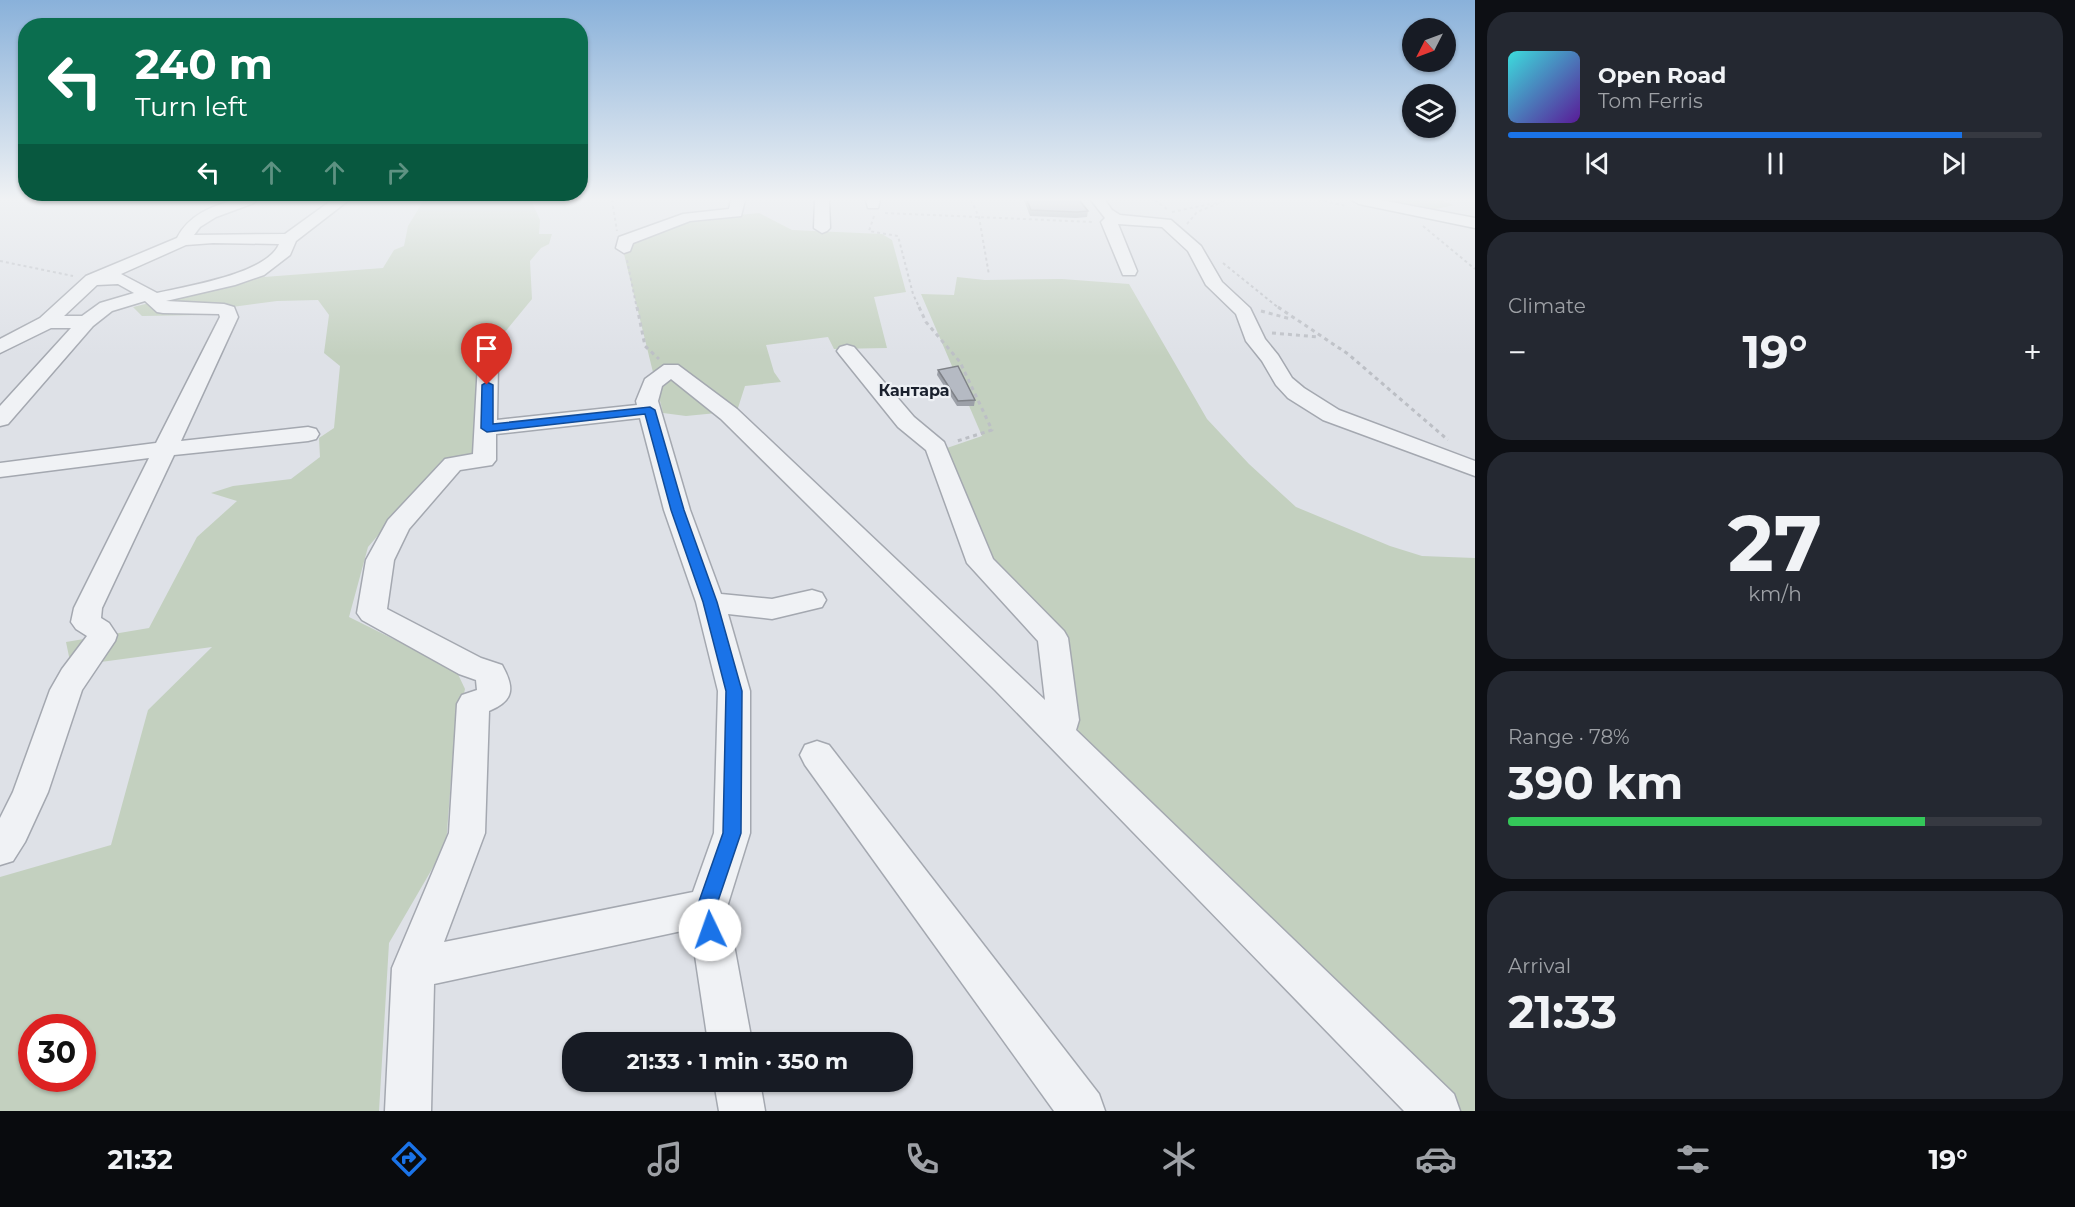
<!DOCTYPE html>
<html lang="en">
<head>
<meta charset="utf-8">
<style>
  :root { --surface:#171b24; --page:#242831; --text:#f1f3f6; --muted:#9ea1a6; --line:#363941; --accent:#1a73e8 }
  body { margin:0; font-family:Montserrat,sans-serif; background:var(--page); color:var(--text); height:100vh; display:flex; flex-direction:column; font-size:22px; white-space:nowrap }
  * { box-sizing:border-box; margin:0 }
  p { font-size:20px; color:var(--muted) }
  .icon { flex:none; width:33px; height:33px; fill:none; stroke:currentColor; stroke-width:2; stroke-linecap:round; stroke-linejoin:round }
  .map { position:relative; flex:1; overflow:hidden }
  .side { display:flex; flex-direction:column; gap:12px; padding:12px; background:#0d0f14; width:600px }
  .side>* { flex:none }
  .banner { position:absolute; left:18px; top:18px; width:570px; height:183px; border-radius:24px; box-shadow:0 2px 4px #0004; background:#0b6e4f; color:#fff; overflow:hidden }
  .needle { width:39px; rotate:228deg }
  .controls { position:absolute; left:1402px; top:18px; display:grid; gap:12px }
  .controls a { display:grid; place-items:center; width:54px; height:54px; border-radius:50%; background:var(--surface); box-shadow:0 2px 4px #0004; font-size:30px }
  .speed { position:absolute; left:18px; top:1014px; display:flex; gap:12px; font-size:30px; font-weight:700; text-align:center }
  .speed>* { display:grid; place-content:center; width:78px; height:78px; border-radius:50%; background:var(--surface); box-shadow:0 2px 4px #0004; line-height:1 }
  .speed .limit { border:9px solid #d22; background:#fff; color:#111 }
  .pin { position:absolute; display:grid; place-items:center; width:51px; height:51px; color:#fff; margin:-62px -26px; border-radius:50% 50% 50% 0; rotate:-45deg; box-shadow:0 0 6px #0007 }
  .pin .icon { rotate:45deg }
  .me { position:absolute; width:66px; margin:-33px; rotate:357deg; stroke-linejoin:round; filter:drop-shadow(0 0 4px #0008) }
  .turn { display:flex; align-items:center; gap:21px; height:126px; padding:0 18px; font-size:27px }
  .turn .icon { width:78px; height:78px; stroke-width:2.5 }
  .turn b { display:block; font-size:42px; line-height:51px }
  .lanes { display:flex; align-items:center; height:57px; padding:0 18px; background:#0003; justify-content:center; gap:30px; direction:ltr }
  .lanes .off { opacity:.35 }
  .big { font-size:45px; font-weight:700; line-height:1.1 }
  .side .card { flex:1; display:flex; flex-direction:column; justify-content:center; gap:9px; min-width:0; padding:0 21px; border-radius:24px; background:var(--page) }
  .side .dial { align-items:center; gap:0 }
  .dial b { font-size:78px; line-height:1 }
  .song { display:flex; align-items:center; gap:18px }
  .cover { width:72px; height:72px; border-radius:9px; background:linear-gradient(135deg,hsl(180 70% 55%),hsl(270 70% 35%)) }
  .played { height:6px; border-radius:3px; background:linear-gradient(90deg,var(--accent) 85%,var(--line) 85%) }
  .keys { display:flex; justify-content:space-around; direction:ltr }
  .heat { display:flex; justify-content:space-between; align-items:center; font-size:33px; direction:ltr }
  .charge { height:9px; border-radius:4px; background:linear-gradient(90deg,#34c759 78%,var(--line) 0) }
  .trip { position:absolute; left:562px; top:1032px; width:351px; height:60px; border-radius:24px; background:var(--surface); box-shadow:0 2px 4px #0004; font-weight:700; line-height:60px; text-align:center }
  .tab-bar { display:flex; height:96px; justify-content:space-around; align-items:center; background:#090b0e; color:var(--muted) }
  .tab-bar .icon { width:42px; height:42px }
  .tab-bar .current { color:var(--accent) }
  .tab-bar b { font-size:27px; color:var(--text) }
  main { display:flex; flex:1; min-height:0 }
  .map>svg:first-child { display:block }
  .green { fill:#c3d0bf; fill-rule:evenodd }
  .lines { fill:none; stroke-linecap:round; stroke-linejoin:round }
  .minor-casing { stroke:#a4a8b0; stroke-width:3 }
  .path-far1 { stroke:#bcbfc5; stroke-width:2; stroke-dasharray:3 3; stroke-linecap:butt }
  .path { stroke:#bcbfc5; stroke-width:3; stroke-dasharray:4 4; stroke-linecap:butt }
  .minor { fill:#f0f2f5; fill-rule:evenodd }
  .wall { fill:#9ca0a8 }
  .building { fill:#b5bac3; stroke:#7f8288; stroke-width:1.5 }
  .route { fill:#1a73e8; stroke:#114b97; stroke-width:1.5 }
  .labels { text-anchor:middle; stroke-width:4.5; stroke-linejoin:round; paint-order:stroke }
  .far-neighbourhood-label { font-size:16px; font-weight:bold; fill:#1a202d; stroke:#edf0f4 }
</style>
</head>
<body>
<main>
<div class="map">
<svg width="1475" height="1111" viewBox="0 0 1475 1111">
  <rect width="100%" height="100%" fill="#dee1e7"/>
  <g class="green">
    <path d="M424,200h107l9,20 -1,14h13l-3,10 -8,4 -11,13 2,38 -41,50 -11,23 -8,85 -31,5 -73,85 -19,70 107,53 9,19 -11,52 -8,104 -57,98 -10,168h-379v-234l111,-32 37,-135 64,-63 -141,19 -5,-24 83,-14 48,-91 40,-36 -26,-8 22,-7 58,-7 29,-22 -1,-19 15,-10 6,-62 -16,-13 5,-38 -11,-15 -41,1 -45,6 -32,8 -58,1 -9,-9 119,-29 131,-10 11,-18 10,-4 4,-20zM32,1028h50v50h-50z"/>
    <polygon points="1359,200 1439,200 1454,205 1422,212"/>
    <polygon points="759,213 792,230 882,234 892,240 906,292 874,297 887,348 834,349 828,337 766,345 774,372 781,382 745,386 737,411 686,416 663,413 622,246 678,225 709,218"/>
    <polygon points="957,277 985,280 1062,279 1129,284 1207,419 1249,464 1296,507 1390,546 1422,556 1475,558 1475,1111 1441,1111 1085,755 1053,638 986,558 944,449 982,436 921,294 954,295"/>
  </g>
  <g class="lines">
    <g class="minor-casing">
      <g id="minor">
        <path d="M234,200h22l-2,3 -38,14 -16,10 -6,8 91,-1 47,-34h17l-53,41 -6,14 -26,20 -29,10 -69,16 58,3 10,3 4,10 -57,124 127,-14 8,2 3,5 -3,5 -8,2 -134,14 -72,153 -1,10 8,5 8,12 -2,6 -33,49 -34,102 -23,50 -12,19 -13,4v-47l13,-26 37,-102 12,-21 25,-33 -11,-7 -5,-7 3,-14 75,-150 -149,19v-14l156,-20 64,-126 -1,-3 -56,-1 -6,-1 -12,-11 -33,10 -19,15 -85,98 -8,2v-20l71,-78h-20l-51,25v-14l40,-21 46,-42 91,-38c12,-23 33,-31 57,-38zM213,243l66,1c-12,30 -93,42 -122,49l-36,-19 65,-29zM118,284l16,9 -34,10 -18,13h-18l33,-31z"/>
        <polygon points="731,200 745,200 741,216 690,221 633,243 630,251 624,253 616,248 619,237 683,214 729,209"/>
        <polygon points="815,200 829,200 830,228 827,231 822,233 814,228"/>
        <polygon points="866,200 880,200 878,208 868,208"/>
        <polygon points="1091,200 1105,200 1112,210 1120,215 1171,220 1201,246 1222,282 1250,308 1265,339 1278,355 1292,378 1304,388 1339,410 1475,461 1475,476 1323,420 1288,398 1276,385 1262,361 1246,341 1236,314 1206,285 1188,251 1162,227 1118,224 1137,271 1135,275 1123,275 1101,222 1105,218"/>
        <polygon points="1352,200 1381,200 1475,218 1475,228 1359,204"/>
        <path d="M847,345l7,2 60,70 30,25 49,117 71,72 4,7 11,82 -3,10 378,364 6,17h-56l-409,-421 -274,-271 -50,-40 -9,7 -4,15 32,109 31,84 51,5 40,-9 10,3 4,7 -4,7 -50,12 -44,-5 22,77v142l-23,74 25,135h-44l-17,-113 -257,55 -3,127h-46l7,-143 57,-135 8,-129 5,-9 15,-5 -1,-10 -17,-6 -97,-54 -5,-7 9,-53 22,-40 57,-61 28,-5 5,-91 3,-4h14l3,4 -1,57 140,-15 -1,-4 9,-22 19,-14h14l59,44 308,291 -7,-59 -71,-78 -41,-113 -28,-23 -58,-72 -3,-4 3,-4zM640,418l24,92 32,92 22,89 -4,142 -21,59 -249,50 41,-109 4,-122c25,-10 26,-23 13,-46l-21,-7 -94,-49 7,-49 15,-31 51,-59 32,-5 4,-5v-26z"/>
        <polygon points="817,741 829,745 1099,1094 1105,1111 1054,1111 805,765 800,755 805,745"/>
        <polygon points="714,1082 760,1082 765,1111 719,1111"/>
      </g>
    </g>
    <g class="path-far1">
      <polyline points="612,200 617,231"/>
      <polyline points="971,200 979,217 989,275"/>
      <polyline points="1155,200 1168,210"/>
      <polyline points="1318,200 1347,206"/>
      <polyline points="1172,212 1216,203"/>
      <polyline points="885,213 1093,222"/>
      <polyline points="874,216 869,231 898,236 913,294 920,309"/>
      <polyline points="1187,224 1197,212 1227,200"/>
      <polyline points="1423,226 1475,269"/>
      <polyline points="627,260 637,309"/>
      <polyline points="0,261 73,276"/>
      <polyline points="1223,263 1280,309"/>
    </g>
    <g class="path">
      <polyline points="637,307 645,346 659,359"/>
      <polyline points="919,307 926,322 960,362 992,430 954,442"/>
      <polyline points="1278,307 1348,354 1448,440"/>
      <polyline points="1261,311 1291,319"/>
      <polyline points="1272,333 1319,337"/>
    </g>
    <use href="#minor" class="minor"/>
  </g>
  <g class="wall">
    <polygon points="1024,200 1079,200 1088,211 1087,217 1076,218 1030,216"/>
    <polygon points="938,370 975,400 974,406 957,406 937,375"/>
  </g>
  <g class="building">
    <polygon points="1027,200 1079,200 1088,211 1077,212 1031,210"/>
    <polygon points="958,366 975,400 958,401 938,370"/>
  </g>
  <linearGradient id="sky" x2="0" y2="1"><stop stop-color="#89b1da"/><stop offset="0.56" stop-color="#f0f2f4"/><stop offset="1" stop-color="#f0f2f4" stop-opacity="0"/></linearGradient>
  <rect width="1475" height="356" fill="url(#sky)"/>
  <polygon class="route" points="487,382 493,385 493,424 650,407 655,410 684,510 717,602 742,691 741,833 716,907 721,930 718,936 710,939 703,936 697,907 723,833 726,691 703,602 671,510 645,414 487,432 481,428 482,385"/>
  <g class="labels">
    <g class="far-neighbourhood-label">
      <text x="914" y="396">Кантара</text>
    </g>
  </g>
</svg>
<div class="controls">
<a><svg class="needle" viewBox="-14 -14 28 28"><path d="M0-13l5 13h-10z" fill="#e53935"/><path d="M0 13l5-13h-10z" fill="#9ea1a6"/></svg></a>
<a><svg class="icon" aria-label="layers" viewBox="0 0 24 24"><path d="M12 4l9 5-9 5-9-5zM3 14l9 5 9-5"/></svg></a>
</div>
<div class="speed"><div class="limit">30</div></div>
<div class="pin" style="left:487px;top:385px;background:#d93025"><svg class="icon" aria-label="arrive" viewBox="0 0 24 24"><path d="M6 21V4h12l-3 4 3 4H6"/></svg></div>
<svg class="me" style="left:710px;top:930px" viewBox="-20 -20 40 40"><circle r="19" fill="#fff"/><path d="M0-13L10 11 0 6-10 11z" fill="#1a73e8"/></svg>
<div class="trip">21:33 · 1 min · 350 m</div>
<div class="banner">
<div class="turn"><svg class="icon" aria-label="left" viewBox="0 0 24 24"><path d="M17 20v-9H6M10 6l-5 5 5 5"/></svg><div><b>240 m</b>Turn left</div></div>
<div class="lanes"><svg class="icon" aria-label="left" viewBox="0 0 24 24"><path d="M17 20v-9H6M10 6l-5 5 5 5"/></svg><svg class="icon off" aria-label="ahead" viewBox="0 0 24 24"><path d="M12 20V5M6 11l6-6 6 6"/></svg><svg class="icon off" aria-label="ahead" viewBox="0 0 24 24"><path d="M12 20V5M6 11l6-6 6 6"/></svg><svg class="icon off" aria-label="right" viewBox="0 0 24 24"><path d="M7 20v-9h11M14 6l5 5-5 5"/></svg></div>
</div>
</div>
<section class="side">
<div class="card">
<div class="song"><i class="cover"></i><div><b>Open Road</b><p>Tom Ferris</p></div></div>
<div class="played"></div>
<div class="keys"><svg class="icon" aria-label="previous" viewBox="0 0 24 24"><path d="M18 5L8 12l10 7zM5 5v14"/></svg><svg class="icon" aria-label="pause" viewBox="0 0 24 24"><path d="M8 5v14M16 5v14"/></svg><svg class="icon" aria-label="next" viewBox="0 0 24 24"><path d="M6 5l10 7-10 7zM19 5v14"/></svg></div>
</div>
<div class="card"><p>Climate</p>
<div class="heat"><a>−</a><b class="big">19°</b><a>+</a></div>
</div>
<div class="card dial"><b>27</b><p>km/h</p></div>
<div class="card"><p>Range · 78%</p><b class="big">390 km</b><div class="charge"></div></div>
<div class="card"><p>Arrival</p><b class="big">21:33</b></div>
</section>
</main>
<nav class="tab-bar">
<b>21:32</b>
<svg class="icon current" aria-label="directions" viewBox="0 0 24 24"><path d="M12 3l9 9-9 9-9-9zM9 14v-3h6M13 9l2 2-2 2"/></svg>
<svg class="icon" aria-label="music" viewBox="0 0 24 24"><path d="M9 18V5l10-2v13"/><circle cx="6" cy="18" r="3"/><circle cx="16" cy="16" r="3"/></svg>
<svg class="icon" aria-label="phone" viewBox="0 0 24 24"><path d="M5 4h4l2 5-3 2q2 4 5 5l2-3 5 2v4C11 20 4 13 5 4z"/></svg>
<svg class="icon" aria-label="climate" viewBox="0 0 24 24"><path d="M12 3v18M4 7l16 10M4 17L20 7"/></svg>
<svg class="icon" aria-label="car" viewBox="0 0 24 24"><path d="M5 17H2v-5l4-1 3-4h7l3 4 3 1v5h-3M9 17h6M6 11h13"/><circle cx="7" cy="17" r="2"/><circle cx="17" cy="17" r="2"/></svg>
<svg class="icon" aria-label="filters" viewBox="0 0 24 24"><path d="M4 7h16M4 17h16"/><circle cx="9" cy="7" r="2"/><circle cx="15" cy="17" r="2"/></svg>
<b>19°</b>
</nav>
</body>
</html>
